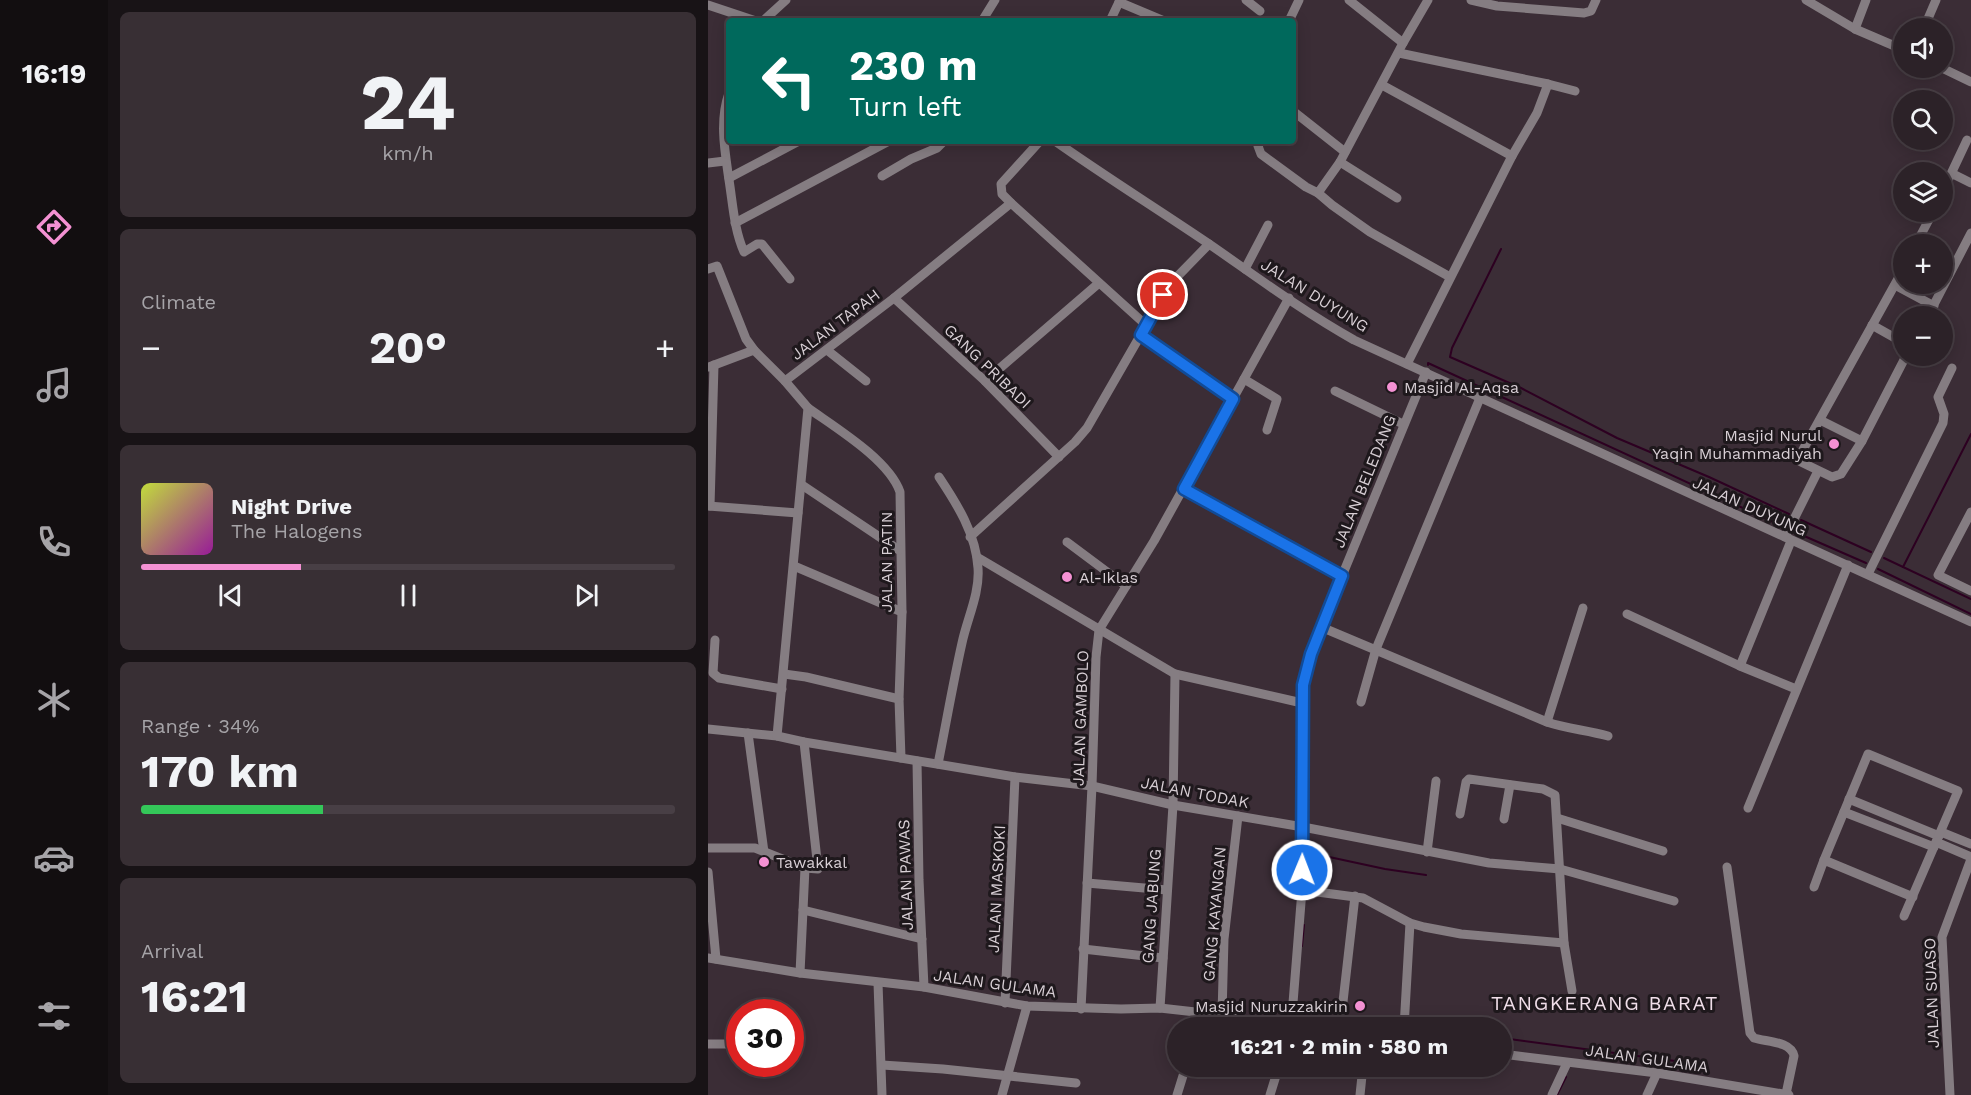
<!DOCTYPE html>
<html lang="en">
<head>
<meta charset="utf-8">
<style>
  :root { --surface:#2c2228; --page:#382f34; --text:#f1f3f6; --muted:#a6a4a8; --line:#483f45; --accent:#f491d3 }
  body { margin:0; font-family:"Work Sans",sans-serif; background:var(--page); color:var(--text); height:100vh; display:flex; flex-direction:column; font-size:22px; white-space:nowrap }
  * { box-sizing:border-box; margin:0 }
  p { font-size:20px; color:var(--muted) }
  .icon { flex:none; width:33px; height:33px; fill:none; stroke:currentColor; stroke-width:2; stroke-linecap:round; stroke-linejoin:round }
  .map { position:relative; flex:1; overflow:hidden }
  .side { display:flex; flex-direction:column; gap:12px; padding:12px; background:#181316; width:600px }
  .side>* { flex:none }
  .guide { position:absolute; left:18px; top:18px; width:570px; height:126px; border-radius:6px; box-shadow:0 3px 15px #0003,0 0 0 2px var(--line); background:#00695c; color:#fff; overflow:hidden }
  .fabs { position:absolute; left:1185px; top:18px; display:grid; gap:12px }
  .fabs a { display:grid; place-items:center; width:60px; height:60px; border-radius:50%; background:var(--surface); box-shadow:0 3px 15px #0003,0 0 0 2px var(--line); font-size:30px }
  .speed { position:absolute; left:18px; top:999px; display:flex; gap:12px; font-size:30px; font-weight:700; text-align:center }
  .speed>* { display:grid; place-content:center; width:78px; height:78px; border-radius:50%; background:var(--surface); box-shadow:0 3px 15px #0003,0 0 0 2px var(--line); line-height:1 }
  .speed .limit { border:9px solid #d22; background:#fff; color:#111 }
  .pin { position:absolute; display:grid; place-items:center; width:51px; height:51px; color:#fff; margin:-26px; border:3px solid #fff; border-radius:50%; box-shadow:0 2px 6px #0007 }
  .me { position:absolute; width:66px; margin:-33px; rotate:1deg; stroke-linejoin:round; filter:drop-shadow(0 0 4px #0008) }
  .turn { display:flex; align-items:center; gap:21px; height:126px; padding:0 24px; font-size:27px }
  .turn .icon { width:78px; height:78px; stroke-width:2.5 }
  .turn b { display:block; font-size:42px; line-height:51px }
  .big { font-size:45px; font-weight:700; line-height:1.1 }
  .side .tile { flex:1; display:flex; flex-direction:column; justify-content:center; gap:9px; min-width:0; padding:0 21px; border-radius:9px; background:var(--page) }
  .side .dial { align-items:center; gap:0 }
  .dial b { font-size:78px; line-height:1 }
  .song { display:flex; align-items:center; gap:18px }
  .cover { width:72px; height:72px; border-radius:9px; background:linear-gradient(135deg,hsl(70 70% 55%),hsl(300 70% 35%)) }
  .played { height:6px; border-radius:3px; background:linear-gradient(90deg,var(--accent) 30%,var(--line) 30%) }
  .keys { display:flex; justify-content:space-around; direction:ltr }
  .heat { display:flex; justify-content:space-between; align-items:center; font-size:33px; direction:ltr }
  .charge { height:9px; border-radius:4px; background:linear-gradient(90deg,#34c759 34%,var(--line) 0) }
  .trip { position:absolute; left:459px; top:1017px; width:345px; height:60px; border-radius:30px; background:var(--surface); box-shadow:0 3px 15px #0003,0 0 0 2px var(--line); font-weight:700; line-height:60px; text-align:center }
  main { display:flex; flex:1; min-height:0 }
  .dock { display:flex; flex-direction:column; width:108px; justify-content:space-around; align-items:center; background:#120e10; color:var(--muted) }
  .dock .icon { width:42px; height:42px }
  .dock .on { color:var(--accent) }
  .dock b { font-size:27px; color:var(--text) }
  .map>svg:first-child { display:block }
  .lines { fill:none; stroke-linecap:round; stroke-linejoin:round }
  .stream { stroke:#2d0021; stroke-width:2 }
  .minor { stroke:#857d82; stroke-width:9 }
  .route-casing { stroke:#114b97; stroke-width:15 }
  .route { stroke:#1a73e8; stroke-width:10 }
  .poi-dot { fill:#f491d3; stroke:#1e181c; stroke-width:2 }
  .labels { text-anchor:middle; stroke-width:6; stroke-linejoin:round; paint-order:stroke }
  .street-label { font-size:16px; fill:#d8cfd5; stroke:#1e181c }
  .poi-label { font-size:16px; fill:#d8cfd5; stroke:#1e181c; text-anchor:start }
  .quarter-label { font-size:20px; letter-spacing:1.5px; fill:#f0dee9; stroke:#1e181c }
</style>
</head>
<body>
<main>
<nav class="dock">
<b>16:19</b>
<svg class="icon on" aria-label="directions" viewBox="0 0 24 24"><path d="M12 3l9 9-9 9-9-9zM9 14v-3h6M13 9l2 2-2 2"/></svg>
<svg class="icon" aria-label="music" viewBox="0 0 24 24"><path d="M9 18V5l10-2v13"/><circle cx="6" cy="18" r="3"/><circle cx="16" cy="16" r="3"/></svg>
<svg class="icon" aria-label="phone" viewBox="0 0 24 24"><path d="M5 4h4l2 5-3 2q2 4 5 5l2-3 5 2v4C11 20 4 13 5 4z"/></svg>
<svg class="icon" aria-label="climate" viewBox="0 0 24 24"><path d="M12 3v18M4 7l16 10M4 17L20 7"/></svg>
<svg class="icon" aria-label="car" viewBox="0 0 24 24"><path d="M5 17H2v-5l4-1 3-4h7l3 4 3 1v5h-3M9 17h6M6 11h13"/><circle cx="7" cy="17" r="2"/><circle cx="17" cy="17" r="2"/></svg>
<svg class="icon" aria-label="filters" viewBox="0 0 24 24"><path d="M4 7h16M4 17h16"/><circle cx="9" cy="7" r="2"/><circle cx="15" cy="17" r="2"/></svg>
</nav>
<section class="side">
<div class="tile dial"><b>24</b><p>km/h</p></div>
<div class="tile"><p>Climate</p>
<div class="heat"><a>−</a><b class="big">20°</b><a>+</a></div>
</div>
<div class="tile">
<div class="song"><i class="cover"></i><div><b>Night Drive</b><p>The Halogens</p></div></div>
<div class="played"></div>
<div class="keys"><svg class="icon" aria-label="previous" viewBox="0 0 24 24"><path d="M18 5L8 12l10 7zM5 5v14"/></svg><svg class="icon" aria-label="pause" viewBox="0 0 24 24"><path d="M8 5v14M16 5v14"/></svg><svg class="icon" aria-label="next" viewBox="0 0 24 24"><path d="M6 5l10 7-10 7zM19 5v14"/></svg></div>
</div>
<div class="tile"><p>Range · 34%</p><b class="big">170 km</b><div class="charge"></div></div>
<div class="tile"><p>Arrival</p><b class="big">16:21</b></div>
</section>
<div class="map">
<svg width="1263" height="1095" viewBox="0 0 1263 1095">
  <rect width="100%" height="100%" fill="#3b2d36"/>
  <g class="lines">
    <g class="stream">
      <polyline points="793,249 744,348 742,357 813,388 909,438 1001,477 1081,514"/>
      <polyline points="720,365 720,363 1074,526"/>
      <polyline points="1093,520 1163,552"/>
      <polyline points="1087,532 1158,563"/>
      <polyline points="1176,558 1263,599"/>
      <polyline points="1195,567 1263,434"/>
      <polyline points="1170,569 1263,614"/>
      <polyline points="598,852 677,869 718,875"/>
      <polyline points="594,946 596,925"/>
      <polyline points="586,1014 627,1019"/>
      <polyline points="641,1021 688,1027"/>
      <polyline points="794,1038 990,1064"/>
      <polyline points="849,1095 858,1077"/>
    </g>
    <g class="minor">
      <polyline points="538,0 552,11"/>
      <polyline points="641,0 695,43"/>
      <polyline points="763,0 789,6 876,13 883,11 888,0"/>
      <polyline points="1098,0 1147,29 1196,50"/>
      <polyline points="411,2 456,21"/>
      <polyline points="0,5 48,21"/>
      <polyline points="55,21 78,0"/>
      <polyline points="274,21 287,0"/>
      <polyline points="402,21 412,0"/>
      <polyline points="581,21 591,0"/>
      <polyline points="1216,28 1228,0"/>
      <polyline points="1147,29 1158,0"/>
      <polyline points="691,53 840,84"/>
      <polyline points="1234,68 1263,82"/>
      <polyline points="674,85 804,156"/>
      <path d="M21,93c-10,28 -4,59 0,87 4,25 5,49 15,72l13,-8h5l28,35"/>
      <polyline points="585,111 637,152"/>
      <path d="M347,141c51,36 104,69 157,105 46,32 92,66 142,94l617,282"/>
      <polyline points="553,141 550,146 553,154 598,187 610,193 632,162 695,43 720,0"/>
      <polyline points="632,162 689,198"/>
      <polyline points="0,163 17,161"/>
      <polyline points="1245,174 1263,183"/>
      <polyline points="174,176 203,159 229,148 236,141"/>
      <polyline points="21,178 91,141"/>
      <polyline points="610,193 624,205 662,232 742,277"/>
      <polyline points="1234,193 1259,140"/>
      <polyline points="303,203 438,325"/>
      <polyline points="27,223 181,141"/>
      <polyline points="1208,244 1225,212"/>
      <polyline points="1196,268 1092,455 1093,462 1124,477 1133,474 1154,441 1198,356"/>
      <polyline points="0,269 9,266 38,339 46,350 77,381"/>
      <polyline points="537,269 560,225"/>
      <polyline points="1187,285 1226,306"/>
      <polyline points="186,298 277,381 351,457"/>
      <polyline points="1220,316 1263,233"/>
      <polyline points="1164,325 1196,343"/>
      <polyline points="433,335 525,399"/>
      <polyline points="119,350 158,381"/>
      <polyline points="699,364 804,156 829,113 840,84 867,91"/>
      <polyline points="1,367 46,350"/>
      <polyline points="536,379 569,399 559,430"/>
      <polyline points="277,381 391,283"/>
      <polyline points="627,391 695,424"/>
      <path d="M100,408c28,20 81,52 92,84l2,120 -3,87 2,59"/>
      <polyline points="1112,420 1154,441"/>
      <polyline points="94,485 191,550"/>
      <polyline points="475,489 634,576"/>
      <polyline points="0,506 90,513"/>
      <polyline points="2,506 6,365"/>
      <polyline points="1263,512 1230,575 1263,591"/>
      <polyline points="262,537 367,442 379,428 462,284 501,244"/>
      <polyline points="1077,537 1110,471"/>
      <polyline points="1083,541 1032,666 1088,689"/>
      <polyline points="359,542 418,586"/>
      <polyline points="269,557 467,674 594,703"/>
      <polyline points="86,566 194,612"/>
      <polyline points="1160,574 1235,423 1236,414 1230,397 1244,368"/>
      <polyline points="919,614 1032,666"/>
      <path d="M613,627l226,95c20,7 40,8 61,14"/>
      <polyline points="7,640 5,673 11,678 74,689"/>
      <polyline points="76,674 98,677 191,699"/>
      <polyline points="653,702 668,649 772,398"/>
      <polyline points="839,722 875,608"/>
      <polyline points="0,729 69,736 96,742 307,777 384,786 465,805 595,827 781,863 852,869 966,901"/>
      <polyline points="40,733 56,852"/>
      <polyline points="69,736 100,408 77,381 186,298 303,203 294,194 293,184 332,141"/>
      <polyline points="209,761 211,880 216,987"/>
      <path d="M230,764c8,-40 15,-81 24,-121 5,-24 18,-50 16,-75 -2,-34 -21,-64 -39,-91"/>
      <polyline points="1141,799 1231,836"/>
      <polyline points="1040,808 1140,565"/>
      <polyline points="1136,812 1226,847"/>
      <polyline points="752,814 758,782 761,779 835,789 847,795 856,943"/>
      <polyline points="849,818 955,851"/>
      <polyline points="796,819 802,785"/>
      <polyline points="1233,832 1263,844"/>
      <polyline points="0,848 47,848 97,868 110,869 96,742"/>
      <polyline points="719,852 728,781"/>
      <polyline points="1116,860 1160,754 1250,791 1228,842 1263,857"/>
      <path d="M1019,867l23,166 4,5c13,4 37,3 40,18l-8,38"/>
      <polyline points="0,872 8,959"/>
      <polyline points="379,883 459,890"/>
      <polyline points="1106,887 1116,860 1205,897"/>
      <polyline points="594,890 655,898 702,923 716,927 753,934 856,943 864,991"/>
      <polyline points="95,910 214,939"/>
      <polyline points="1196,916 1228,842"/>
      <polyline points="375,949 455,958"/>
      <polyline points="0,958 92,973 216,987 319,1006 413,1009 452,1008 514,1015 569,1028"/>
      <polyline points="92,973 97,868"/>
      <polyline points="170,983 174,1095"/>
      <polyline points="297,1003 307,777"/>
      <polyline points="452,1008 465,805 467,674"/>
      <polyline points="373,1009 384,786 388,657 391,630 446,541 581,298"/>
      <polyline points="514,1015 516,939 530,816"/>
      <polyline points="492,1028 497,1014"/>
      <polyline points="583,1028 594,890 595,685 603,653 613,627 718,372"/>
      <polyline points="632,1028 647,896"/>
      <polyline points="696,1028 702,923"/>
      <polyline points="0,1044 23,1044"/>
      <polyline points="794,1054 949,1073 1081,1095"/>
      <polyline points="174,1065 235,1069 368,1083"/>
      <polyline points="294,1095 319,1006"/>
      <polyline points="469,1095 478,1066"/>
      <polyline points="562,1095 571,1066"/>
      <polyline points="652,1095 655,1066"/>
      <polyline points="844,1095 859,1063"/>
      <polyline points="939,1095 949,1073"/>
      <polyline points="1242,1095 1234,937 1263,859"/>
    </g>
  </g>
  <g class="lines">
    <g class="route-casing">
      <polyline id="route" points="455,295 433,335 525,399 476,489 634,576 603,654 595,685 594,870"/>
    </g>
    <use href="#route" class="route"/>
  </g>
  <g class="poi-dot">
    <circle cx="684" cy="387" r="6"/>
    <circle cx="1126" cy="444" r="6"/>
    <circle cx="359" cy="577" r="6"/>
    <circle cx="56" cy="862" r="6"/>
    <circle cx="652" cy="1006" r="6"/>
  </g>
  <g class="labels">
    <g class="street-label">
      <text transform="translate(607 295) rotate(32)" y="6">JALAN DUYUNG</text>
      <text transform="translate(127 324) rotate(-37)" y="6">JALAN TAPAH</text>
      <text transform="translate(280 366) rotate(44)" y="6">GANG PRIBADI</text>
      <text transform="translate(656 481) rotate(-68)" y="6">JALAN BELEDANG</text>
      <text transform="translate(1042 506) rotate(24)" y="6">JALAN DUYUNG</text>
      <text transform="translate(178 562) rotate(-90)" y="6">JALAN PATIN</text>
      <text transform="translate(372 718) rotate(-88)" y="6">JALAN GAMBOLO</text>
      <text transform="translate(487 792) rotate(11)" y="6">JALAN TODAK</text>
      <text transform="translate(197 875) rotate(-92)" y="6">JALAN PAWAS</text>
      <text transform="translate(288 889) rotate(-87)" y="6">JALAN MASKOKI</text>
      <text transform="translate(443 906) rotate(-86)" y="6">GANG JABUNG</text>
      <text transform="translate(506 914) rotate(-85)" y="6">GANG KAYANGAN</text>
      <text transform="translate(287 983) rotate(8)" y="6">JALAN GULAMA</text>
      <text transform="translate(1223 993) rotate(-92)" y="6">JALAN SUASO</text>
      <text transform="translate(939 1058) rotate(8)" y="6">JALAN GULAMA</text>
    </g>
    <g class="poi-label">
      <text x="696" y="393">Masjid Al-Aqsa</text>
      <text x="1114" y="441" text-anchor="end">Masjid Nurul<tspan x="1114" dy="18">Yaqin Muhammadiyah</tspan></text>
      <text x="371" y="583">Al-Iklas</text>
      <text x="68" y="868">Tawakkal</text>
      <text x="640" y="1012" text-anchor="end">Masjid Nuruzzakirin</text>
    </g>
    <g class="quarter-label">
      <text x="897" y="1010">TANGKERANG BARAT</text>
    </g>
  </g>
</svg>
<div class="fabs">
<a><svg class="icon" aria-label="sound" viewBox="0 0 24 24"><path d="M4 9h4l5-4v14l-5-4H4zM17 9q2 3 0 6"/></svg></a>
<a><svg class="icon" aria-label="search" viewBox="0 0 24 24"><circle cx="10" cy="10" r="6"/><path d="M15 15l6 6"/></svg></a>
<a><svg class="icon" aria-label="layers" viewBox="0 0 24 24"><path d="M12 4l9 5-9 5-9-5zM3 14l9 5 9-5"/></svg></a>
<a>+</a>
<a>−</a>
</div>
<div class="speed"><div class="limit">30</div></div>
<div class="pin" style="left:455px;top:295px;background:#d93025"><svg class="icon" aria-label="arrive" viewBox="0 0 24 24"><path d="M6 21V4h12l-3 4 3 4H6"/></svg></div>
<svg class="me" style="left:594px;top:870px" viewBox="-20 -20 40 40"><circle r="17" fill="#1a73e8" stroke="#fff" stroke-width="3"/><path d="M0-11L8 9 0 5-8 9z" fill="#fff"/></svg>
<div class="trip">16:21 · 2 min · 580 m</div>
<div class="guide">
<div class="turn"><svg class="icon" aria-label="left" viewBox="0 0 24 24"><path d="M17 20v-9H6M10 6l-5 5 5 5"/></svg><div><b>230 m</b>Turn left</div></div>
</div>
</div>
</main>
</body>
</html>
